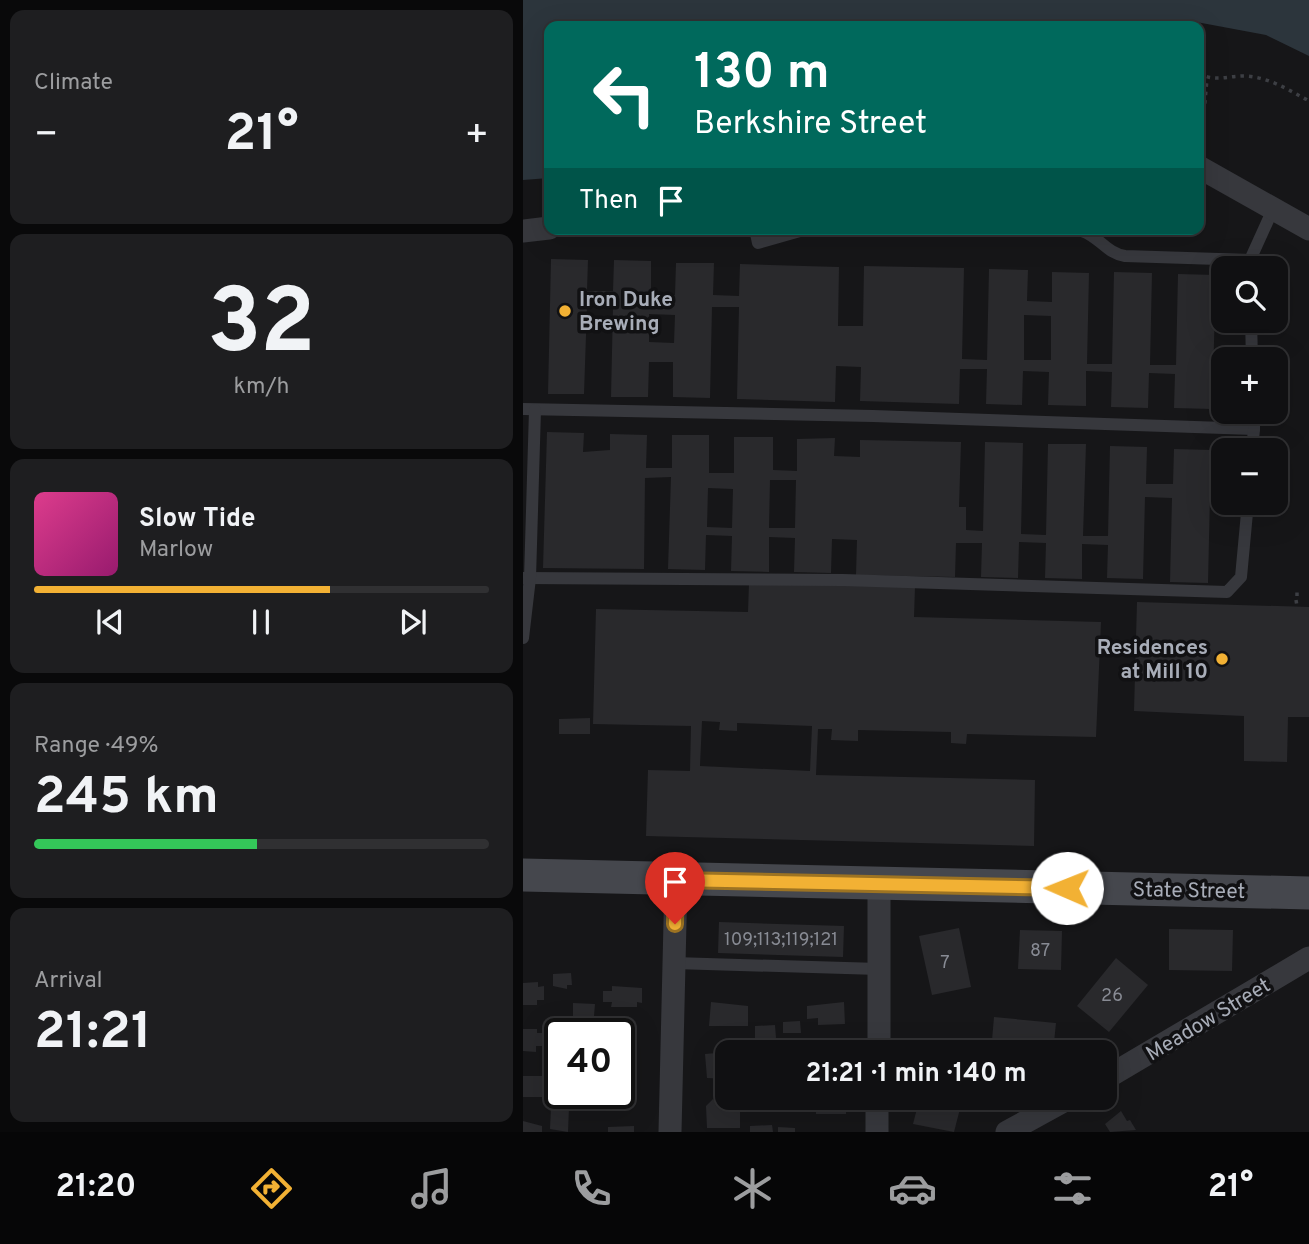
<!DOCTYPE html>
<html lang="en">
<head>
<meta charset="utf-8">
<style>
  :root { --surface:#101012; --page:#1e1e20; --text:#f1f3f6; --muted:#9c9d9f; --line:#303032; --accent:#f2b134 }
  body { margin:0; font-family:Overpass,sans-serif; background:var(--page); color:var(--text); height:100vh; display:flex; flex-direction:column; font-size:26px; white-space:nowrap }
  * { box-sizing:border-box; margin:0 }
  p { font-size:23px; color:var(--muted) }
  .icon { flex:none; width:38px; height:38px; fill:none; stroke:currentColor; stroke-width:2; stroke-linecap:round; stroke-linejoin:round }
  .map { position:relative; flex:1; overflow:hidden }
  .sheet { display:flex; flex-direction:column; gap:10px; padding:10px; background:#09090a; width:523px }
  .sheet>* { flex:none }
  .banner { position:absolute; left:21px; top:21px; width:660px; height:214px; border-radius:14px; box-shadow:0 7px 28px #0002,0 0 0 2px var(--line); background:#00695c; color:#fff; overflow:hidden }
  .buttons { position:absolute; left:688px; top:256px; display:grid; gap:14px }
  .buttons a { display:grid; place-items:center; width:77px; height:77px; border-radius:14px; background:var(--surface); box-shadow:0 7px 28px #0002,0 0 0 2px var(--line); font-size:35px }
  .speed { position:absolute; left:21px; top:1018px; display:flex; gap:14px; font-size:35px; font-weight:700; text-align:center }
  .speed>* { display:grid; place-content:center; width:91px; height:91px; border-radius:50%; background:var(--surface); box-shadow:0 7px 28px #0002,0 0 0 2px var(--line); line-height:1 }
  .speed .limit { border:4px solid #111; border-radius:10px; background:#fff; color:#111 }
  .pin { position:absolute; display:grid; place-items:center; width:60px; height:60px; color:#fff; margin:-72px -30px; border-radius:50% 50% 50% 0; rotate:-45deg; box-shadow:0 0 7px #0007 }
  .pin .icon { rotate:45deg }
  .me { position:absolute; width:77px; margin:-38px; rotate:271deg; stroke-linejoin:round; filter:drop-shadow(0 0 5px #0008) }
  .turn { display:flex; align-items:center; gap:24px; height:147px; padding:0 35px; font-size:32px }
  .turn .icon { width:91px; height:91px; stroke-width:2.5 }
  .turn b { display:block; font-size:49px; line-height:60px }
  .then { display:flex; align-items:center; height:66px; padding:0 35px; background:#0003; gap:14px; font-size:26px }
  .big { font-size:52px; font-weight:700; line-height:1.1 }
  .sheet .card { flex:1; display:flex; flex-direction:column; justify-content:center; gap:10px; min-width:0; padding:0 24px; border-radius:14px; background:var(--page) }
  .sheet .dial { align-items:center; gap:0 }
  .dial b { font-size:91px; line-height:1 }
  .song { display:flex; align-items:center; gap:21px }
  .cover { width:84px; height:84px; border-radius:10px; background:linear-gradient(135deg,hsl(330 70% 55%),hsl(320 70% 35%)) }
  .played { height:7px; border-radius:4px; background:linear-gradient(90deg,var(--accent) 65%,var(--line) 65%) }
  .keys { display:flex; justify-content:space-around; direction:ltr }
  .heat { display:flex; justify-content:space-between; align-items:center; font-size:38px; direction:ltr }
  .charge { height:10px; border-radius:5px; background:linear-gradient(90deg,#34c759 49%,var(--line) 0) }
  .trip { position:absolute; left:192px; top:1040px; width:402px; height:70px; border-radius:14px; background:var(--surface); box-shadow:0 7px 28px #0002,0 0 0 2px var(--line); font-weight:700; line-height:70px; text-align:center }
  .dock { display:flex; height:112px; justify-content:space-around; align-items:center; background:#060607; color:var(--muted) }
  .dock .icon { width:49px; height:49px }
  .dock .selected { color:var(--accent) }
  .dock b { font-size:32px; color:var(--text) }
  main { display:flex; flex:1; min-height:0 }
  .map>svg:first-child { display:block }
  .water { fill:#2c353c }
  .building { fill:#29292c; fill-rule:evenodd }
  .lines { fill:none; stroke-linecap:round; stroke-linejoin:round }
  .path { stroke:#3d3f44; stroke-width:3.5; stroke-dasharray:3.5 5; stroke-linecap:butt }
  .lane { stroke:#37383d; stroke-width:12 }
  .street { stroke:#37383d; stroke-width:23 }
  .secondary { stroke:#45474d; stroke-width:33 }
  .route-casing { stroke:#9d7322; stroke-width:18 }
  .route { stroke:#f2b134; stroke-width:12 }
  .poi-dot { fill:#f2b134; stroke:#111113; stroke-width:2.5 }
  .labels { text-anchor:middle; stroke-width:7; stroke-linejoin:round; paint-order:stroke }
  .number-label { font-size:18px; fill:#888b94 }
  .poi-label { font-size:21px; font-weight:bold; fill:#a8adb8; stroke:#111113; text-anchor:start }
  .street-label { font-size:21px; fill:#a8adb8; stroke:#111113 }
</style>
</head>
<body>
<main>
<section class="sheet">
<div class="card"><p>Climate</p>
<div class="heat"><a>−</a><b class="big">21°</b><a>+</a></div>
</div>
<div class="card dial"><b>32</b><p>km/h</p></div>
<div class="card">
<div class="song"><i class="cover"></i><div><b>Slow Tide</b><p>Marlow</p></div></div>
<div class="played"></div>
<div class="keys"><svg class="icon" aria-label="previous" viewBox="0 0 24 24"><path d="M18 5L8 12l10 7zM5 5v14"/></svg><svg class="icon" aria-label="pause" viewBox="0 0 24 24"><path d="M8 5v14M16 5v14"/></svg><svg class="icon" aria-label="next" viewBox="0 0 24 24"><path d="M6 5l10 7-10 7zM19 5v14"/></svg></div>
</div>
<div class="card"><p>Range · 49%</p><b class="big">245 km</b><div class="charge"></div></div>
<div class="card"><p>Arrival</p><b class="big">21:21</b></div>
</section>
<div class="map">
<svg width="786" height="1132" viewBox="0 0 786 1132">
  <rect width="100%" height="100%" fill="#161618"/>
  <polygon class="water" points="0,0 786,0 786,56 743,35 668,21 549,26 26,26 26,178 0,180"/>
  <g class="building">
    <path d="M28,259l37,1 -1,31h26l1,-31 37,1v34h24l1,-32h38l-1,32 26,1 1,-32 99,3 -1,59h25l1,-60 100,2 -2,91 25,1 2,-91 39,1 -1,31 25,1v-30l37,1 -2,91h25l2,-92 38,1 -2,92h26l2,-91 38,1 -4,134 -38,-1 1,-34 -26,-1 -1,35 -37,-1 1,-35 -26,-1v35l-38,-1 1,-33 -26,-1 -1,34 -36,-1 1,-35h-27l-1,35 -99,-3 1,-34 -25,-1 -1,36 -98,-3 2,-92h-27l-2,91 -37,-1v-35h-24l-1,35h-37l2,-91h-26l-3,88h-36zM126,314l26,1 -1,28 -25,-1zM501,315l27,1v44h-27z"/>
    <path d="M24,432l37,1 -1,19 27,-2v-16l37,1 -1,33h26v-33h37v38h25v-36h39v33l24,1v-32l38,-1 -1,18 26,1v-17l101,2 -2,65h7v23l17,1 2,-89 38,1 -2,91 25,1 2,-91h38l-3,92h25l2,-90 37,1 -1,37h27l1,-35 37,1 -3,133 -38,-1 2,-84 -27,-1 -2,82 -36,-1 1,-33 -26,-1v35l-37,-1 1,-35 -27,-1 -1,36 -37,-1 1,-34h-26l-1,34 -99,-2 1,-35 -25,-1 -1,34 -37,-1 1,-34 -26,-1v35l-38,-1 1,-35 -26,-1 -1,35 -37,-1 3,-92 -26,1 -1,91 -101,-1zM247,480h26l-1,48h-26zM185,488l25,1 -1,39 -25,-1z"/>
    <path d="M226,583l166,4 -1,30 187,5 -5,115 -129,-3 -1,10 -15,-1v-11l-93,-2v11l-27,-1 1,-11h-14l-2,46 219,5 -1,66 -388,-10 2,-66 42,1 1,-45 -98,-2 3,-115 152,3zM179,721l18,1 -1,8 18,1v-8l75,3 -2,45 -110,-5z"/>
    <polygon points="614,602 786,607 786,717 765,717 764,762 721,761 721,716 611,711"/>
    <polygon points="67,718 67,734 36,734 36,719"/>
    <polygon points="196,922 321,926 320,957 195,953"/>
    <polygon points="436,928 448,987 409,995 396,936"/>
    <polygon points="646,929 710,930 709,971 646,970"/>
    <polygon points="497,930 539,931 538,970 495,969"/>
    <polygon points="593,958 625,985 586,1032 554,1006"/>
    <polygon points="48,973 49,985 44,985 44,989 30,986 30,974"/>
    <polygon points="15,982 15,987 21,986 21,1000 14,1000 14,1005 0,1005 0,983"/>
    <polygon points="89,986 119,988 119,1003 114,1002 114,1007 88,1007 89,1002 80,1002 80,991 89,991"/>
    <polygon points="188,1002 225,1006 225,1026 186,1026"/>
    <polygon points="321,1002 322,1024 295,1025 295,1018 284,1019 284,1006"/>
    <polygon points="50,1003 72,1004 71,1016 50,1016"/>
    <polygon points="471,1017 533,1023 530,1052 468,1052"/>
    <rect x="50" y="1019" width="20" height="15"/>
    <polygon points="277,1021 278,1033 260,1033 260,1022"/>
    <polygon points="252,1025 253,1038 232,1039 232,1026"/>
    <polygon points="0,1029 14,1029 14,1033 19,1033 19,1046 13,1046 13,1052 0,1051"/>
    <polygon points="87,1030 114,1030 113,1052 96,1052 96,1034 87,1034"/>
    <rect x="291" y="1046" width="17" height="6"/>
    <polygon points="37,1048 37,1061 27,1062 26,1049"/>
    <polygon points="205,1052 205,1079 184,1078 182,1054"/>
    <polygon points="26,1064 37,1064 37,1077 27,1078"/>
    <polygon points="112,1071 113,1099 83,1105 83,1096 75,1096 74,1094 96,1094 96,1075"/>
    <rect x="0" y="1076" width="19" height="21"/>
    <polygon points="323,1097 323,1114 293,1114 293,1109 282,1109 282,1098"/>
    <polygon points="397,1097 440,1097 431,1132 390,1124"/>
    <polygon points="190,1099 196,1106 217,1106 217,1128 184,1128 183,1106"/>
    <polygon points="28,1107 46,1107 45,1132 27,1129"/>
    <polygon points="598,1111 604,1121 607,1120 613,1130 587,1132 582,1124"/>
    <polygon points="0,1121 19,1126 19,1132 0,1132"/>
    <polygon points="249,1125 250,1132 227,1132 227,1126"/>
    <polygon points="111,1126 111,1132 85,1132 85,1127"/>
    <polygon points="255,1127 272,1128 272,1132 255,1132"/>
  </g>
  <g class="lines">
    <g class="path">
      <path d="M676,73c16,10 31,2 48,3 23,2 42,14 62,25"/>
      <polyline points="678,146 684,79"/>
      <polyline points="774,596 774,592"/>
      <polyline points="773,600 774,606"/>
    </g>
    <g class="lane">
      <polyline points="232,229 235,243 284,229"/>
      <path d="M486,229l73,2c18,6 24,22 43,25l125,4"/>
      <polyline points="727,267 727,260 751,207"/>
      <polyline points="728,320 729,359"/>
      <polyline points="0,409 350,416 731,429 731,411"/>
      <polyline points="729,450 731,429"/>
      <polyline points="0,578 320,580 704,592 718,577 725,502"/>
      <polyline points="0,638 7,578 12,410"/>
      <polyline points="151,963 356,969"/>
    </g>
    <g class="street">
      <polyline points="676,167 786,229"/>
      <polyline points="0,231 26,228"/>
      <polyline points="356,1052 356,883"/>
      <polyline points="583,1078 786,958"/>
      <polyline points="147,1132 153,880"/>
      <polyline points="354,1132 354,1097"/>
      <polyline points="484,1132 548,1097"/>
    </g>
    <polyline class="secondary" points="0,875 786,893"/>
  </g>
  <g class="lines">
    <g class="route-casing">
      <polyline id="route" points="152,924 153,880 544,888"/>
    </g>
    <use href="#route" class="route"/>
  </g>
  <g class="poi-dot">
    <circle cx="42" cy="311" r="7"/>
    <circle cx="699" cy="659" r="7"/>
  </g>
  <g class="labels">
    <g class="number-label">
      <text x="258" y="945">109;113;119;121</text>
      <text x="517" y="956">87</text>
      <text x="422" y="968">7</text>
      <text x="589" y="1001">26</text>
    </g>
    <g class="poi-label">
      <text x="56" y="306">Iron Duke<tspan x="56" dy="24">Brewing</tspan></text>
      <text x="685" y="654" text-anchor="end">Residences<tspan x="685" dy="24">at Mill 10</tspan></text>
    </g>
    <g class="street-label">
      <text transform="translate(666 890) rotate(1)" y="7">State Street</text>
      <text transform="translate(685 1019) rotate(-31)" y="7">Meadow Street</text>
    </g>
  </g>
</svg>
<div class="buttons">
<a><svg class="icon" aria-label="search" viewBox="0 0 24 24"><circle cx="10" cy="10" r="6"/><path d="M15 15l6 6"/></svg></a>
<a>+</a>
<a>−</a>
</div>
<div class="speed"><div class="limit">40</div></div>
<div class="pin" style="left:152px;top:924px;background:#d93025"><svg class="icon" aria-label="arrive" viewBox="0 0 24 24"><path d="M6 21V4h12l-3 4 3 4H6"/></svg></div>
<svg class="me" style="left:544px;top:888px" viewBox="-20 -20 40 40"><circle r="19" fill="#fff"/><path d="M0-13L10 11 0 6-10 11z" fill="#f2b134"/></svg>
<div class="trip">21:21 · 1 min · 140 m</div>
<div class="banner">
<div class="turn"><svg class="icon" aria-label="left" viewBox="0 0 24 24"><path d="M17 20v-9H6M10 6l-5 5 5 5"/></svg><div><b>130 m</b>Berkshire Street</div></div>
<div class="then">Then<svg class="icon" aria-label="arrive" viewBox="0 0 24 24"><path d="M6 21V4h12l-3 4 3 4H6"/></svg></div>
</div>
</div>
</main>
<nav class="dock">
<b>21:20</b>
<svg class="icon selected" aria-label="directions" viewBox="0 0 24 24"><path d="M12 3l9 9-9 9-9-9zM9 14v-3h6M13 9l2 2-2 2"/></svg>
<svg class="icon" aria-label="music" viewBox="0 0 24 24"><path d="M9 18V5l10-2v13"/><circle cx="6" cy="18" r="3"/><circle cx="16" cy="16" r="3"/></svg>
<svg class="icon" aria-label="phone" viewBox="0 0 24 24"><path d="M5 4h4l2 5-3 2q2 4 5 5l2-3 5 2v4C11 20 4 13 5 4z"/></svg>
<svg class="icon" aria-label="climate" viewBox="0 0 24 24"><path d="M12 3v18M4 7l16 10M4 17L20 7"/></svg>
<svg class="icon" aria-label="car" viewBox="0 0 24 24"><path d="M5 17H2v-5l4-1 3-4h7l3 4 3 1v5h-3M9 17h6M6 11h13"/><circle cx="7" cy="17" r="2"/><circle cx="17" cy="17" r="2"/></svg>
<svg class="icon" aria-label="filters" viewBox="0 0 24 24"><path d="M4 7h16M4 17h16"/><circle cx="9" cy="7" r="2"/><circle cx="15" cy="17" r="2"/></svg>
<b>21°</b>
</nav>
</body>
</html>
